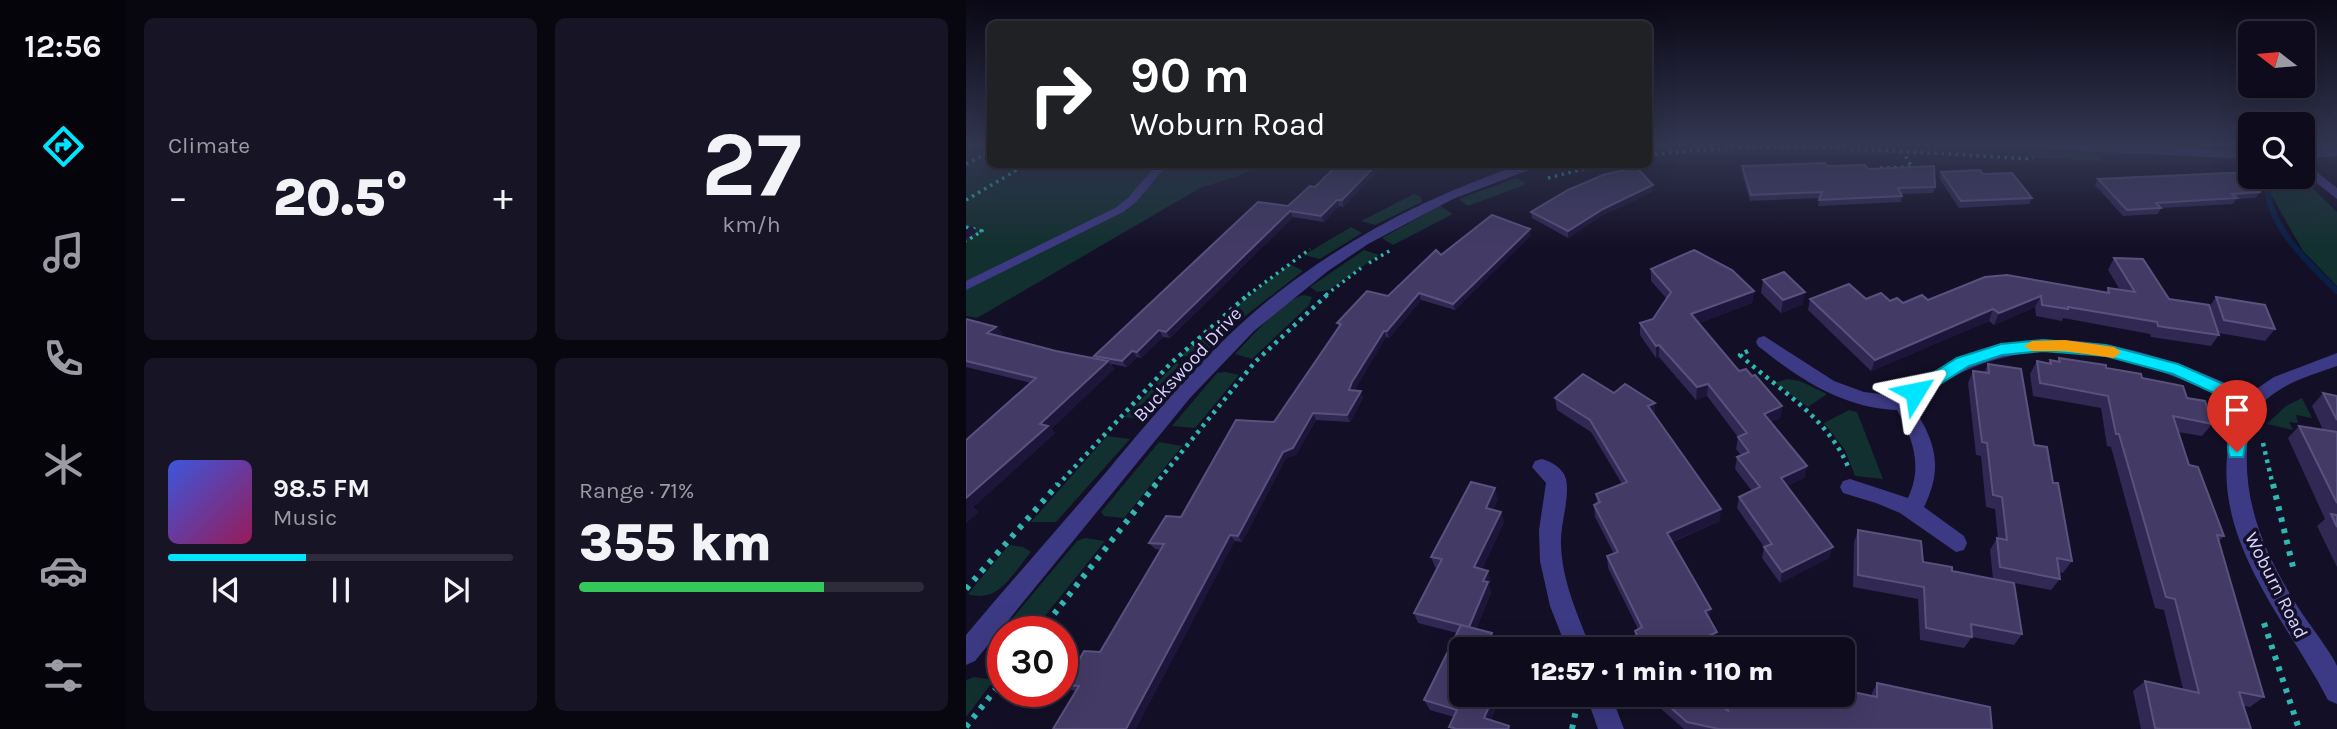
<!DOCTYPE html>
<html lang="en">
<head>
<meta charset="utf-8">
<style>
  :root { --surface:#0e0b1c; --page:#171425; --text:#f1f3f6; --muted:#9b9ba3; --line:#2e2b3b; --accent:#00e5ff }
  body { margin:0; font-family:Karla,sans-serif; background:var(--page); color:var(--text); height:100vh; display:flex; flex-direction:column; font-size:26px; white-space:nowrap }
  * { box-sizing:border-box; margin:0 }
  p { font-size:23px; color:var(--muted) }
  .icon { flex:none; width:38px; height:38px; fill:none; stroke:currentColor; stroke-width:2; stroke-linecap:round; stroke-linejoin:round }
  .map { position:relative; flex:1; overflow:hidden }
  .sheet { display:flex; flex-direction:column; gap:18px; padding:18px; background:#08060f; width:840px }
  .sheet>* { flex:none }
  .banner { position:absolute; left:21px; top:21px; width:665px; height:147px; border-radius:10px; box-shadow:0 7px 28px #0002,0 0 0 2px var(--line); background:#202124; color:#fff; overflow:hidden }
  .needle { width:46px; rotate:286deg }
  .buttons { position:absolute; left:1272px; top:21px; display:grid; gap:14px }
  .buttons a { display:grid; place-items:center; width:77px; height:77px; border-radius:10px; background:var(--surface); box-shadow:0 7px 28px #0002,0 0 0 2px var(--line); font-size:35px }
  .speed { position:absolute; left:21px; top:616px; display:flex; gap:14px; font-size:35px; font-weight:700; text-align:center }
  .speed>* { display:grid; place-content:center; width:91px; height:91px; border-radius:50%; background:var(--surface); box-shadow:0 7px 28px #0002,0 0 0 2px var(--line); line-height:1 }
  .speed .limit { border:10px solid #d22; background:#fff; color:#111 }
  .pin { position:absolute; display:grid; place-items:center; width:60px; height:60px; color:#fff; margin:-72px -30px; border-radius:50% 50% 50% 0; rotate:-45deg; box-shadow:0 0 7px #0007 }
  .pin .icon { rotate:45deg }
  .me { position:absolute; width:77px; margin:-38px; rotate:55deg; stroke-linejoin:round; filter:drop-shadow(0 0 5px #0008) }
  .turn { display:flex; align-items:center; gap:24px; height:147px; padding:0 28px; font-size:32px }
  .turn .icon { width:91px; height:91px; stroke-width:2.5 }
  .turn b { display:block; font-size:49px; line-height:60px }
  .big { font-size:52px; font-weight:800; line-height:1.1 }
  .sheet .tile { flex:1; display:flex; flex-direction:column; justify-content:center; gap:10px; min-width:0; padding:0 24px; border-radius:10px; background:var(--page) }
  .sheet .dial { align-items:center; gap:0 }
  .dial b { font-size:91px; line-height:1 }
  .song { display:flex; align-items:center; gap:21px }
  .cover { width:84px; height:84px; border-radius:10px; background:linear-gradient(135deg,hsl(230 70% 55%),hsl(330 70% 35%)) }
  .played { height:7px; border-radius:4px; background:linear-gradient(90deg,var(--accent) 40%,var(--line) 40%) }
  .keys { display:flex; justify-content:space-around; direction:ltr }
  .heat { display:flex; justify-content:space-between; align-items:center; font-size:38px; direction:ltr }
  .charge { height:10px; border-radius:5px; background:linear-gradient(90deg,#34c759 71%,var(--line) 0) }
  .sheet .tiles { flex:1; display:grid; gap:18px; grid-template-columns:repeat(2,1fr) }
  .trip { position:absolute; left:483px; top:637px; width:406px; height:70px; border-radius:10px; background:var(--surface); box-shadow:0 7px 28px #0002,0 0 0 2px var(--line); font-weight:800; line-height:70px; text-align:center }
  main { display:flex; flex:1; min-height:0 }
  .tabs { display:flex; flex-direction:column; width:126px; justify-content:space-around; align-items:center; background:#06040b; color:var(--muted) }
  .tabs .icon { width:49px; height:49px }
  .tabs .selected { color:var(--accent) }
  .tabs b { font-size:32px; color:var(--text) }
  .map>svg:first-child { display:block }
  .green { fill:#12302f }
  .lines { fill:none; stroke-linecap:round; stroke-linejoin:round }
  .stream { stroke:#0a1f44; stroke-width:6 }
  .path-far2 { stroke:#2fb8b0; stroke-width:3.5; stroke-dasharray:2.5 4.5; stroke-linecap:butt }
  .path-far1 { stroke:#2fb8b0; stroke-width:4.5; stroke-dasharray:3.5 5; stroke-linecap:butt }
  .path { stroke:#2fb8b0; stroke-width:6; stroke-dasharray:4.5 7; stroke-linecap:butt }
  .service { fill:#3d3a85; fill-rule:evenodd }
  .minor { fill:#3d3a85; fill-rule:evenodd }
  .tertiary { fill:#3d3a85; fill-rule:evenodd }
  .wall { fill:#312854 }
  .shaded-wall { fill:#1d163a }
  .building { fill:#433a66; stroke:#5a527e; stroke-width:2 }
  .route { fill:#00e5ff; stroke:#0095a6; stroke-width:2 }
  .slow { fill:#f59e0b }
  .labels { text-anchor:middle; stroke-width:7; stroke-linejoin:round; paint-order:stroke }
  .street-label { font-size:19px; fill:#d9d4ff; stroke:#130f26 }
</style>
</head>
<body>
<main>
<nav class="tabs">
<b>12:56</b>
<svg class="icon selected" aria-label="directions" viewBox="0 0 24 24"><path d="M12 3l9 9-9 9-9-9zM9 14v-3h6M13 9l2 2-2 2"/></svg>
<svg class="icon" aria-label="music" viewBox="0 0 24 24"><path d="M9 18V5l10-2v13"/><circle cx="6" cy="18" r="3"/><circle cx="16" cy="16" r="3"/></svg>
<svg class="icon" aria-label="phone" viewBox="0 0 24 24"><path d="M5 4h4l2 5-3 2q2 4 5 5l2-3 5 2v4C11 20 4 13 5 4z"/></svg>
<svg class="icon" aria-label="climate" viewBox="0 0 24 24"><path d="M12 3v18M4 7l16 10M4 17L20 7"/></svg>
<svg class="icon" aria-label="car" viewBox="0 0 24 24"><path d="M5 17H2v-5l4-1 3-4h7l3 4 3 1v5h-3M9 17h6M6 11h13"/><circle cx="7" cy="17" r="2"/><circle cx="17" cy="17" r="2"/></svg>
<svg class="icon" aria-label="filters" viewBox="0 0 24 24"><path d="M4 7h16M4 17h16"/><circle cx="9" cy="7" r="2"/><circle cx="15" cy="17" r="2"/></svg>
</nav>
<section class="sheet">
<div class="tiles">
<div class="tile"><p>Climate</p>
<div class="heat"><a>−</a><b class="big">20.5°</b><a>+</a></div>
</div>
<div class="tile dial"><b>27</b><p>km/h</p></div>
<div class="tile">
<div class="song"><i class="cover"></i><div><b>98.5 FM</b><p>Music</p></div></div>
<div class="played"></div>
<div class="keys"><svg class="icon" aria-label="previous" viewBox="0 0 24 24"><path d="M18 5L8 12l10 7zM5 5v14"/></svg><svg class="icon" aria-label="pause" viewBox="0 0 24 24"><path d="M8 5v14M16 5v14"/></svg><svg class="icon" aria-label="next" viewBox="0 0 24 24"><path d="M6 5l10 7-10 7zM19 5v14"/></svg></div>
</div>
<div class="tile"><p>Range · 71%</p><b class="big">355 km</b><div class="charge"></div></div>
</div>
</section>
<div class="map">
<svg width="1371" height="729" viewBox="0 0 1371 729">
  <rect width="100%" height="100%" fill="#130f26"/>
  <g class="green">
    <polygon points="0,145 24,145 24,164 297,165 269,177 234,188 11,318 0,316"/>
    <polygon points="1060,150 1132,154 1137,161 1066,158"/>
    <polygon points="1307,177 1335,177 1371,212 1371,286 1337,251 1303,191"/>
    <polygon points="550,178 561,184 502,206 493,199"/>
    <polygon points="448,194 455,197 456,202 409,225 395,221"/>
    <polygon points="474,206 487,214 427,245 416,238"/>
    <polygon points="385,227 396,233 354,259 338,255"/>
    <polygon points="398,250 413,255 363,290 351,292 344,287"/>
    <polygon points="324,264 337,271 274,320 259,315"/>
    <path d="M338,295l8,2 -3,8 -57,54 -17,-5c14,-15 50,-56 69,-59z"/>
    <polygon points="244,327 262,331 235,357 215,356"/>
    <polygon points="210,363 225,368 178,420 159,417"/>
    <polygon points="260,372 273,375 229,428 206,426 251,373"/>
    <polygon points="821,379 834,381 861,394 842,407 809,383"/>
    <polygon points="1336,398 1346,418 1330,415 1332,423 1323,422 1327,430 1301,424 1320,406"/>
    <polygon points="883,410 891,412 917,479 889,476 879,450 858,423"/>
    <polygon points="141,436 164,439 90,522 65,522"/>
    <polygon points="193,442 216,446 158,518 138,516 135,512"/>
    <polygon points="119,538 139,541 66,632 37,632 37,648 30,647 30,638 111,541"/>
    <path d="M43,545l14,2 8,5c-19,22 -32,52 -63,42z"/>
    <polygon points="8,677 28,680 0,717 0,680"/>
  </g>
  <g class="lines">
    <path class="stream" d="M1301,177c-3,46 39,84 70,114"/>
    <g class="path-far2">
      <path d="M682,155c129,-15 256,-3 385,4"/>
      <polyline points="0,164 24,152"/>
      <polyline points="914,168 946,167 937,152"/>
      <polyline points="582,178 636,164"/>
      <polyline points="0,200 61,164"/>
      <polyline points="0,227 16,231 0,241"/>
      <polyline points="403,263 425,250"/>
      <polyline points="282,295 344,249"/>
      <polyline points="360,295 395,268"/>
    </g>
    <g class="path-far1">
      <path d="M782,351l-8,4c40,36 88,62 109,114"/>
      <polyline points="1297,443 1307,486"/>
      <polyline points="91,486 204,364 284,293"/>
      <polyline points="188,486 289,362 363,293"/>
    </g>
    <g class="path">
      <polyline points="1307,484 1327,567"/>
      <polyline points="0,589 92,484"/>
      <polyline points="1298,623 1333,729"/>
      <polyline points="74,632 190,484"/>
      <polyline points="0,727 37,680"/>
      <polyline points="606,729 610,710"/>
    </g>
    <polygon class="service" points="191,164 202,164 170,202 157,212 0,290 0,281 149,208 162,198"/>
    <g class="minor">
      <polygon points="1343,145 1357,145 1367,153 1361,157"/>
      <polygon points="1337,161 1371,188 1371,199 1337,172"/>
      <path d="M798,336l70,45 30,11 34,4c109,-89 235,-58 351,-2l25,-17 63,-24v13c-28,10 -59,18 -79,42 -8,11 -10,28 -11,41 -3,58 19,106 49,155 9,15 36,49 41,62 0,10 0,27 0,38l-9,-4c-39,-76 -109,-151 -101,-243 2,-18 4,-35 13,-51 -110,-55 -224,-88 -328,-1 23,36 32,61 12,102l40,29 3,7 -3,7 -8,2 -56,-39 -24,-10 -33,-10 -3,-6 3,-6 7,-2 58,19c15,-32 5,-59 -11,-88 -54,-2 -98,-31 -139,-64l-2,-4 2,-4z"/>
      <path d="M576,459c10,3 21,9 24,20 4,21 -6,44 -5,65 1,38 17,71 30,105h-24l-17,-43 -10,-45 -1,-31 7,-47 -14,-16 3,-6z"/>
      <polygon points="620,695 645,695 658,729 632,729"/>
    </g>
    <g class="tertiary">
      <polygon points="1072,145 1157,145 1284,151 1284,159 1078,149"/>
      <polygon points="1371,148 1371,156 1337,158 1337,150"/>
      <path d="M557,164h21l-91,35 -85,45 -40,27 -74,60 -64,67 -215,263 -9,4v-30c47,-56 95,-110 142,-165 53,-63 106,-128 172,-179 74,-57 155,-98 243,-127z"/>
    </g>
  </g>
  <g class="wall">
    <polygon points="372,164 378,207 373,206 358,222 327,217 204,338 197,337 175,358 171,357 161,367 145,364 148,369 85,429 89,433 7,507 12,512 0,523 0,440 65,383 0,367 0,319 30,327 37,334 34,337 90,351 130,359 128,356 349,187"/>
    <polygon points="776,166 861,166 902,169 969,187 967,193 935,194 936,196 935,202 852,206 854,198 784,201 776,173"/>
    <polygon points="975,172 1017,174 1066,198 1063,204 993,208 973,178"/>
    <polygon points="1132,179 1294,192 1290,198 1270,199 1267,204 1195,208 1192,214 1157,216 1129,185"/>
    <polygon points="687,192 637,215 602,238 566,218 565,212"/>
    <polygon points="565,235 489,310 455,300 423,338 420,337 389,389 388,391 397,398 384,422 350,420 330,455 320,458 276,542 269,541 110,691 106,690 98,685 134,652 195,550 189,549 183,543 215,517 308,422 373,326 371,323 422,296 475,255"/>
    <polygon points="1148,258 1203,299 1243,307 1250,297 1309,329 1299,341 1253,333 1253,335 1245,346 1185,337 1184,334 1097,318 1096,321 1070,316 1069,307 1028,325 1023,321 905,371 842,310 844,299 900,299 937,303 962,300 1140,292 1142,288 1154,290 1142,270"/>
    <polygon points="685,269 788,291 786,303 733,323 773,371 816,406 814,418 805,422 841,466 838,478 821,486 863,558 814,583 796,558 798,547 771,508 773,497 786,491 769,469 771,457 775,455 770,449 772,437 741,396 730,400 693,357 690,358 674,335 674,323 687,319 701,299 685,281"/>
    <polygon points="797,280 837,304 815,313 795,293"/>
    <polygon points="1093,358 1140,368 1176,378 1221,398 1246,424 1236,436 1212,432 1223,465 1258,536 1253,541 1298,697 1284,707 1278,706 1285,729 1175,729 1167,691 1179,681 1217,689 1198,610 1189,608 1145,447 1141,446 1135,408 1067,396 1064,374 1071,361 1082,363 1084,360 1091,361"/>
    <polygon points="1022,364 1068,445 1087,483 1106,561 1097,573 1093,572 1094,579 1085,590 1027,579 1024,550 1031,538 1032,539 1029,509 1020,507 1015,456 1010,455 1002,383 1007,371 1018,373"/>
    <polygon points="1357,393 1371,396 1371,567 1351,526 1359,519 1322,438 1333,426 1357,430 1346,406"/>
    <polygon points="589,398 689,416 754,521 707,542 744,620 749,642 735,649 673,649 669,641 669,631 672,629 642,568 641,556 648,554 629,517 628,505 631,504 630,494 656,484 625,432 591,410"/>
    <polygon points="532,499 527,510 535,512 538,522 516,569 525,581 523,585 525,593 510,629 526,633 529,644 495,695 535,695 525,720 543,726 544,729 485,729 483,727 488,717 464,710 458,700 491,633 452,623 448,613 471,568 469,567 465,557"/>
    <polygon points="892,530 957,562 986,571 1056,634 1048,645 1006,637 998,648 954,640 952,599 887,587 888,542"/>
    <polygon points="911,683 1026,729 718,729 695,709 695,699 761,711 906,696 906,693"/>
  </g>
  <g class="shaded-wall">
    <polygon points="411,164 418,164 378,207 376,200"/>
    <polygon points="687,185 687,192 637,215 602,238 602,231 637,209"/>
    <polygon points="371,200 373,206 358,222 355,216"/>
    <polygon points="324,211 327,217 204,338 200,332"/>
    <polygon points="6,226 11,232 0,239 0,230"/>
    <polygon points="564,229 565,235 489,310 487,304"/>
    <polygon points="788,291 786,303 725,326 725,314"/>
    <polygon points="839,292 837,304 815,313 817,300"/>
    <polygon points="453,293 455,300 423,338 421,331"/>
    <polygon points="1075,296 1069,307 1028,325 1033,313"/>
    <polygon points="1027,309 1023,321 905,371 909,360"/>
    <polygon points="30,327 37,334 28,341 21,333"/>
    <polygon points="193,330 197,337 175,358 171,352"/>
    <polygon points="418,331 420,337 385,396 383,390 386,382"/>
    <polygon points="693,345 693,357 690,358 690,346"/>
    <polygon points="166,351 171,357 161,367 156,361"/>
    <polygon points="142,361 148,369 85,429 89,433 7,507 12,512 0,523 0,498 74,424"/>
    <polygon points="742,384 741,396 730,400 731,387"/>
    <polygon points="395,391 397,398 384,422 381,415"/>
    <polygon points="689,403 689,416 682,406"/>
    <polygon points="816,406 814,418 796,426 798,414"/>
    <polygon points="347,413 350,420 330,455 320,458 276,542 272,536 317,452"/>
    <polygon points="841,466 838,478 812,490 815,478"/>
    <polygon points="529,488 532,499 523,519 520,508"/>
    <polygon points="755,509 754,521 701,544 701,533"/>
    <polygon points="535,512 538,522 512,578 508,567"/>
    <polygon points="264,535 269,541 170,729 160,729"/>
    <polygon points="867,547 863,558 814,583 816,572"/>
    <polygon points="522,571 525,581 523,585 525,593 507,637 503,627 517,581"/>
    <polygon points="745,609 744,620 739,611"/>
    <polygon points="751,632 749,642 735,649 714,649"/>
    <polygon points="526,633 529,644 527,649 520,646"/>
    <polygon points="528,695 535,695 522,728 518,718"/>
  </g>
  <g class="building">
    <polygon points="859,163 861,166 899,165 902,169 968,166 969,187 932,188 936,196 853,200 856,192 785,195 776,166"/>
    <polygon points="372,164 411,164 376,200 371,200 355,216 324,211 200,332 193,330 171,352 166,351 156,361 128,356 292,202 322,206 344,186 349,187"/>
    <polygon points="670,167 687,185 637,209 602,231 565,212 602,190 637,175"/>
    <polygon points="1014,170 1017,174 1046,173 1066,198 995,201 975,172"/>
    <polygon points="1284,172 1284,177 1293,177 1294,192 1266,194 1271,198 1190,203 1195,208 1161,210 1132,179"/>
    <polygon points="526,215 564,229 487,304 453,293 421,331 418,331 386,382 383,390 395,391 381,415 347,413 327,448 317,452 272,536 264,535 160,729 87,729 113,686 98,685 108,669 118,651 134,652 198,544 183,543 200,516 215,517 270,420 308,422 375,324 371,323 401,291 422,296 470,250 475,255"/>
    <polygon points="728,250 766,270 788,291 725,314 773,371 780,369 786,376 789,375 816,406 798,414 841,466 815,478 867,547 816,572 798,547 806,544 773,497 794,487 771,457 783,452 772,437 781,433 742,384 731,387 693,345 690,346 674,323 687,319 705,292 685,269"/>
    <polygon points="1148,258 1177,259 1203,299 1243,305 1253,335 1192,326 1191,322 1102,307 1102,309 1076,305 1075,296 1033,313 1027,309 909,360 844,299 883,284 900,299 915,293 924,301 931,298 937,303 956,295 962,300 1019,277 1041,275 1143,293 1142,288 1169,292"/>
    <polygon points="818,272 839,292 817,300 797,280"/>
    <polygon points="1250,297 1299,305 1309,329 1258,320"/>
    <polygon points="0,319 30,327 21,333 90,351 142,361 74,424 82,426 0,498 0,440 70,378 0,361"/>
    <polygon points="1093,358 1140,365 1140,368 1175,374 1176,378 1217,386 1221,398 1239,401 1246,424 1207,416 1223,465 1232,467 1258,536 1251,535 1298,697 1273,692 1285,729 1194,729 1189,728 1179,681 1233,693 1209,599 1200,597 1153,434 1150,434 1142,396 1074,383 1071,361 1085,364 1084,360 1094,362"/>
    <polygon points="1022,364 1055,369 1068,445 1081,447 1087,483 1092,483 1106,561 1091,558 1094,579 1034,567 1031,538 1041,540 1036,497 1027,495 1021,443 1016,442 1007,371 1023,373"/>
    <polygon points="617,374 648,393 659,384 689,403 682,406 755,509 701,533 745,609 739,611 751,632 714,649 677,649 669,631 676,627 641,556 652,552 628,505 634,502 630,494 661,482 624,420 589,398"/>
    <polygon points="1357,393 1371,396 1371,420"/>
    <polygon points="1333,426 1371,432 1371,503"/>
    <polygon points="505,482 529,488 520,508 535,512 508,567 522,571 517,581 522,582 503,627 448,613 476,559 465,557"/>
    <polygon points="1365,514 1371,515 1371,527"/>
    <polygon points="892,530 955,541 957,562 986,567 986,571 1048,583 1056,634 1005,624 1006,637 960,628 958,587 892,575"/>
    <polygon points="495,625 526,633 520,646 532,649 495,649 495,695 528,695 518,718 543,726 542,729 488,729 488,728 483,727 491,710 458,700"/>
    <polygon points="911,683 1024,707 1026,729 753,729 721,722 695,699 699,695 741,695 762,711 764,695 877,695 877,690 911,697"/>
  </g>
  <linearGradient id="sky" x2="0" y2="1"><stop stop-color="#0a0815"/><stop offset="0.59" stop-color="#333752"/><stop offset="1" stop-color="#333752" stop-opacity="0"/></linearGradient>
  <rect width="1371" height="247" fill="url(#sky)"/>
  <path class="route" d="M1077,340l63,5 72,19 79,35 2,4 -10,26 -6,28h-13c-7,-15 6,-37 12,-51l-69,-32 -67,-18 -63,-5 -41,4 -33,11 -48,30h-12l-2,-4 2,-4 48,-30 44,-14z"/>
  <polygon class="slow" points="1099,340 1148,347 1155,352 1148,358 1099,351 1066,351 1058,346 1066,341"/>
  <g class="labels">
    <g class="street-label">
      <text transform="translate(221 364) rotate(-47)" y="7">Buckswood Drive</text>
      <text transform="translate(1311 585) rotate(63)" y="7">Woburn Road</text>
    </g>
  </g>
</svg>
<div class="buttons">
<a><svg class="needle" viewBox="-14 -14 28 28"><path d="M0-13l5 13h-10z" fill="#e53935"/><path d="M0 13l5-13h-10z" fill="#9b9ba3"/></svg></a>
<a><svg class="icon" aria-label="search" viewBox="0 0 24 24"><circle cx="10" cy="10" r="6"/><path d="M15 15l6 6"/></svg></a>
</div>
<div class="speed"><div class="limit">30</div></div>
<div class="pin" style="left:1271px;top:452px;background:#d93025"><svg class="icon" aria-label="arrive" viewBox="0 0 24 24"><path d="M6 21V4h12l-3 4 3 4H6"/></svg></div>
<svg class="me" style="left:949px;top:392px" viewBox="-20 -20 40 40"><path d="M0-17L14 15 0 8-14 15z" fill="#00e5ff" stroke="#fff" stroke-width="4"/></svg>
<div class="trip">12:57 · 1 min · 110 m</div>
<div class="banner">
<div class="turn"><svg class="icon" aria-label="right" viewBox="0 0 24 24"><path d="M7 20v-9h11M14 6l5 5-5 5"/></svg><div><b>90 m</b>Woburn Road</div></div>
</div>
</div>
</main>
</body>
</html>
